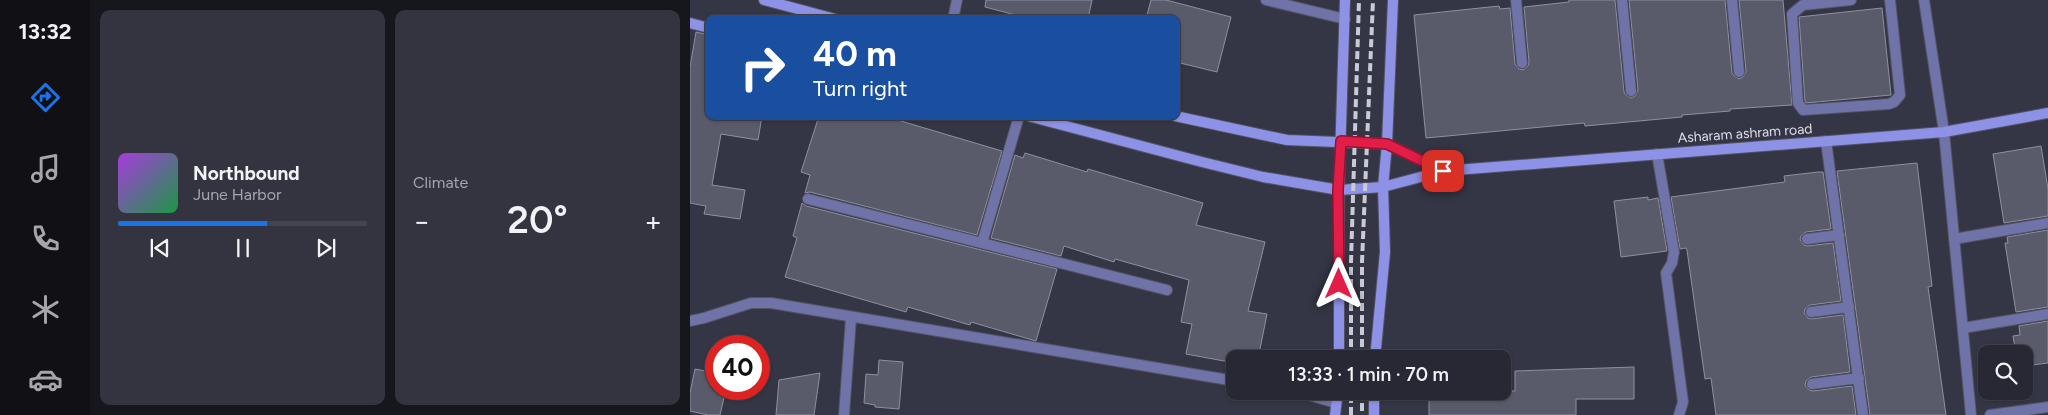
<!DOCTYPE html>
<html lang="en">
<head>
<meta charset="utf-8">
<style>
  :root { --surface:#282834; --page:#343440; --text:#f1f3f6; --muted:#a5a6ac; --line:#44444f; --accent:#1a73e8 }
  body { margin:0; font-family:Figtree,sans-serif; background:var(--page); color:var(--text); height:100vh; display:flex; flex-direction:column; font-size:19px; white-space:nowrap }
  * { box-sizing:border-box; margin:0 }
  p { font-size:16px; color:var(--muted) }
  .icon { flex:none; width:28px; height:28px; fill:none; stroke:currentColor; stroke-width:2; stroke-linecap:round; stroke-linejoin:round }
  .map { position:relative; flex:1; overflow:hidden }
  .drawer { display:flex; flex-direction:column; gap:10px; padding:10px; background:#16161d; width:600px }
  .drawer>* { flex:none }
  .top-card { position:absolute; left:15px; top:15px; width:475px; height:105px; border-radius:10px; box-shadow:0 1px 4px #0004,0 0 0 1px var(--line); background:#1a4fa0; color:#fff; overflow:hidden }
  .tools { position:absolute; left:1288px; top:345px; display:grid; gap:10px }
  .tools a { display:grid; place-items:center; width:55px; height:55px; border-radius:10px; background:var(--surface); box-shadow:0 1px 4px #0004,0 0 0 1px var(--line); font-size:25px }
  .speed { position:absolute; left:15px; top:335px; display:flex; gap:10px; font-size:25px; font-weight:700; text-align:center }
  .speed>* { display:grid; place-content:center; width:65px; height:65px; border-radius:50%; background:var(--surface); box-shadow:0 1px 4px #0004,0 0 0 1px var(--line); line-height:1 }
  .speed .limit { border:8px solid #d22; background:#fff; color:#111 }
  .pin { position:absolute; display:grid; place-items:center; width:42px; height:42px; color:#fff; margin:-21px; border-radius:10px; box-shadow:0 2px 8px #0006 }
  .me { position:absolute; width:55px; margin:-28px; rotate:0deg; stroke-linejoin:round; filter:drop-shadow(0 0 4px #0008) }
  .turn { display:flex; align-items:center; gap:18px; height:105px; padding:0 25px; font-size:22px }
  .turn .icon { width:65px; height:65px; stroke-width:2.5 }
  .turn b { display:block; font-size:35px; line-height:42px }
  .big { font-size:38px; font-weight:600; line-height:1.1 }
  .drawer .tile { flex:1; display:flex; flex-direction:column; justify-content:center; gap:8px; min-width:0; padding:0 18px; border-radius:10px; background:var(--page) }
  .song { display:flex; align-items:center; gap:15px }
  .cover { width:60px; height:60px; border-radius:8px; background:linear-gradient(135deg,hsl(280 70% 55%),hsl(140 70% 35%)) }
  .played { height:5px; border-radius:2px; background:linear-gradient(90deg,var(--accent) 60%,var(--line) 60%) }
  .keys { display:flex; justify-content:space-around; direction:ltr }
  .heat { display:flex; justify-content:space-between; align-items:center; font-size:28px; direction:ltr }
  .drawer .tiles { flex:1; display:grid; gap:10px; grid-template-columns:repeat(2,1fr) }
  .trip { position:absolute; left:536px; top:350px; width:285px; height:50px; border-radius:10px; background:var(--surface); box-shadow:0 1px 4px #0004,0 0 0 1px var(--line); font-weight:600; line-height:50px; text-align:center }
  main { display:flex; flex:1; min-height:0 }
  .dock { display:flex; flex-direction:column; width:90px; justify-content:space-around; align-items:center; background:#101015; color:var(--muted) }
  .dock .icon { width:35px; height:35px }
  .dock .selected { color:var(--accent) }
  .dock b { font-size:22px; color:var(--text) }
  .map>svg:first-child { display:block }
  .building { fill:#595b6b; stroke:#8d90a1 }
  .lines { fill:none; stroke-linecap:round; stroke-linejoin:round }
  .street-casing { stroke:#535463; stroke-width:12 }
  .secondary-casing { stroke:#535463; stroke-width:12 }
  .street { stroke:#6f73a7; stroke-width:10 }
  .secondary { stroke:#8e92e6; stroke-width:10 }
  .rail { stroke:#c9cad5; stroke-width:4; stroke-dasharray:8 4; stroke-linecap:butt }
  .route-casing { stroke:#92132f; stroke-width:12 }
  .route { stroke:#e11d48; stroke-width:9 }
  .labels { text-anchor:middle; stroke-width:5; stroke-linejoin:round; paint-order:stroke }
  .street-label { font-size:14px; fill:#dedfe9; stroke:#353645 }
</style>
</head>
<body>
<main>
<nav class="dock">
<b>13:32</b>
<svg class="icon selected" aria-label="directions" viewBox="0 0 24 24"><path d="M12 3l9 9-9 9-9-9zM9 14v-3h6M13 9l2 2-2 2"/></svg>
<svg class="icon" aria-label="music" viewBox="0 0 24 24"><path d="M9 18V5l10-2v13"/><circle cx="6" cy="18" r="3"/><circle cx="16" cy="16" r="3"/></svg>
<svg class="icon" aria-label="phone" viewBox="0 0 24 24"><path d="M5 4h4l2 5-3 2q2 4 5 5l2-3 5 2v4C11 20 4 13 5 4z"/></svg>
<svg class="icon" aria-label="climate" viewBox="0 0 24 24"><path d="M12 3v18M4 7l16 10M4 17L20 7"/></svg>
<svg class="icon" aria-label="car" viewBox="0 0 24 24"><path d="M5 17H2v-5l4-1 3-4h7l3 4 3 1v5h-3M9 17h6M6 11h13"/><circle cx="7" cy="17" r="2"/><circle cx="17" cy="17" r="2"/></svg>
</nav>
<section class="drawer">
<div class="tiles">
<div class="tile">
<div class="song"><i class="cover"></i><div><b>Northbound</b><p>June Harbor</p></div></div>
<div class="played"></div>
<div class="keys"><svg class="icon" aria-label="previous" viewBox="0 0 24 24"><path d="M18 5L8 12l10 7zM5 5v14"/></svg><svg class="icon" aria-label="pause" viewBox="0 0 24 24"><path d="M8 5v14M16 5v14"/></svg><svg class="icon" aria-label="next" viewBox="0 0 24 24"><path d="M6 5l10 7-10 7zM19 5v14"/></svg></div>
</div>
<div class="tile"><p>Climate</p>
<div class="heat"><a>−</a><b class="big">20°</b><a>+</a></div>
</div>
</div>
</section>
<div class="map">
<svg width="1358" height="415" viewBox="0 0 1358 415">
  <rect width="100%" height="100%" fill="#353645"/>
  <g class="building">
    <polygon points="296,0 402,0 398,19 341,19 295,7"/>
    <polygon points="461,0 476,0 541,17 527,72 486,62 486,19 456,19"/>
    <polygon points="879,0 925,0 934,92 936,95 941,98 945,96 948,90 939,0 1035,0 1042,73 1044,76 1049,79 1053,77 1056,71 1049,0 1093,0 1102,105 1040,109 1040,111 992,115 992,117 895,126 894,123 736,138 724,15 809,6 810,9 820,8 825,64 829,69 833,70 838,66 839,62 834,7 879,2"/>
    <polygon points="1192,8 1201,95 1116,103 1115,101 1109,17"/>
    <polygon points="6,32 19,35 19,116 72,116 68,140 31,134 22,185 55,190 50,219 14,214 16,206 0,203 0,67"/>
    <polygon points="129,116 194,116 312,151 287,235 120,192 115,193 120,175 111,172"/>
    <polygon points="1351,146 1358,189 1358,216 1314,223 1303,154"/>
    <polygon points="335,153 397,172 398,169 513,203 506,225 575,242 558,311 577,314 568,359 545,359 545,363 496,354 502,324 491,322 499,280 425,259 424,262 374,246 371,256 301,238 325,155 333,158"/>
    <polygon points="1227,163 1242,286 1238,287 1256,415 1180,415 1147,171"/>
    <polygon points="1128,172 1133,172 1141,229 1116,232 1111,236 1110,240 1114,245 1117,246 1143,243 1151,301 1120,305 1115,309 1114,313 1118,318 1121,319 1153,315 1160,372 1121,377 1116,381 1115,385 1119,390 1123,391 1162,386 1166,415 1026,415 1021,378 1015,379 997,250 996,248 990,249 981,197 1095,182 1094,176"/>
    <polygon points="958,197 958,200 968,198 977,251 931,257 924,201"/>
    <polygon points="112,203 116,206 367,269 346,341 281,322 280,325 218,307 216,312 95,277 107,238 103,236"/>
    <polygon points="1358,230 1358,307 1326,312 1315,243 1318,243 1317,237"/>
    <polygon points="1358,321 1358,363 1334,366 1334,354 1326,354 1323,336 1330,335 1329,326"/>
    <polygon points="189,360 213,362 209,409 185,407 185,405 174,403 176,374 188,375"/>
    <polygon points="944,367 944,399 886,399 886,415 739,415 739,391 825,391 825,371"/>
    <polygon points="5,369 26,373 26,389 36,389 30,415 18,415 0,411 0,393"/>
    <polygon points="130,373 124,415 86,415 89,380"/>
  </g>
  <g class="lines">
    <g class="street-casing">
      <g id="street">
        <polyline points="576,0 655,19"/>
        <polyline points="826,0 832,63"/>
        <polyline points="932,0 941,91"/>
        <polyline points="1042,0 1049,72"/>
        <polyline points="1161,0 1113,5 1102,14 1108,103 1113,110 1199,104 1204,102 1210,95 1200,0"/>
        <polyline points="1234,0 1254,132 1281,415"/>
        <polyline points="263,19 267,0"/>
        <polyline points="1136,141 1173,415"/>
        <polyline points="967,154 984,252 982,263 976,273 993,402 989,415"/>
        <polyline points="118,199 477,290"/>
        <polyline points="1117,239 1149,235"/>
        <polyline points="1264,239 1358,223"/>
        <polyline points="292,243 329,116"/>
        <polyline points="1121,312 1159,307"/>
        <polyline points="0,321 14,318 61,303 81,303 545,381"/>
        <polyline points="1273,328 1358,314"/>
        <polyline points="1122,384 1169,378"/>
        <polyline points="605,391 646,403"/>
        <polyline points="154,415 161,318"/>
        <polyline points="1300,415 1358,407"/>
      </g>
    </g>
    <g class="secondary-casing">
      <g id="secondary">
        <polyline points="74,0 145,19"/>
        <polyline points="0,23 19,28"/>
        <polyline points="338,116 512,162 573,177 649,190 693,187 753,171 1254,132 1358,113"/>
        <polyline points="485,116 597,140 697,144 753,171"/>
        <polyline points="649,359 649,190 655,0"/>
        <polyline points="685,359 695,252 693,187 697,144 703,0"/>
        <polyline points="645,415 648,391"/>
        <polyline points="684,415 684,391"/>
      </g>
    </g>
    <use href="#street" class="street"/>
    <use href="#secondary" class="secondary"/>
    <g class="rail">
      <polyline points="661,359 661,262 669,0"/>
      <polyline points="672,359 672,262 683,0"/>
      <polyline points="672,391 672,415"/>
      <polyline points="661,415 661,391"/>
    </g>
  </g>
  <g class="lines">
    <g class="route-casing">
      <polyline id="route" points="649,284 648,190 651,141 697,144 753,171"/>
    </g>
    <use href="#route" class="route"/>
  </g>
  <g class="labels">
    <g class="street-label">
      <text transform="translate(1055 133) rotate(-4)" y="5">Asharam ashram road</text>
    </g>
  </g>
</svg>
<div class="tools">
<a><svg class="icon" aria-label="search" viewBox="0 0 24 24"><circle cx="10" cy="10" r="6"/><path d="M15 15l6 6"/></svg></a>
</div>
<div class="speed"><div class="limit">40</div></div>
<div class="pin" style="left:753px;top:171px;background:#d93025"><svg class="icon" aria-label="arrive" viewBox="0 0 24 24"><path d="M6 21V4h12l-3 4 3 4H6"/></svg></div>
<svg class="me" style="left:649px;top:284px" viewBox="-20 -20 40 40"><path d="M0-17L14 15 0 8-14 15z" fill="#e11d48" stroke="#fff" stroke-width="4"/></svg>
<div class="trip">13:33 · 1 min · 70 m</div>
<div class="top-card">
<div class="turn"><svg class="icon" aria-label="right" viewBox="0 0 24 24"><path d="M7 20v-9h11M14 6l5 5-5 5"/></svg><div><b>40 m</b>Turn right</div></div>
</div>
</div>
</main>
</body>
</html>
